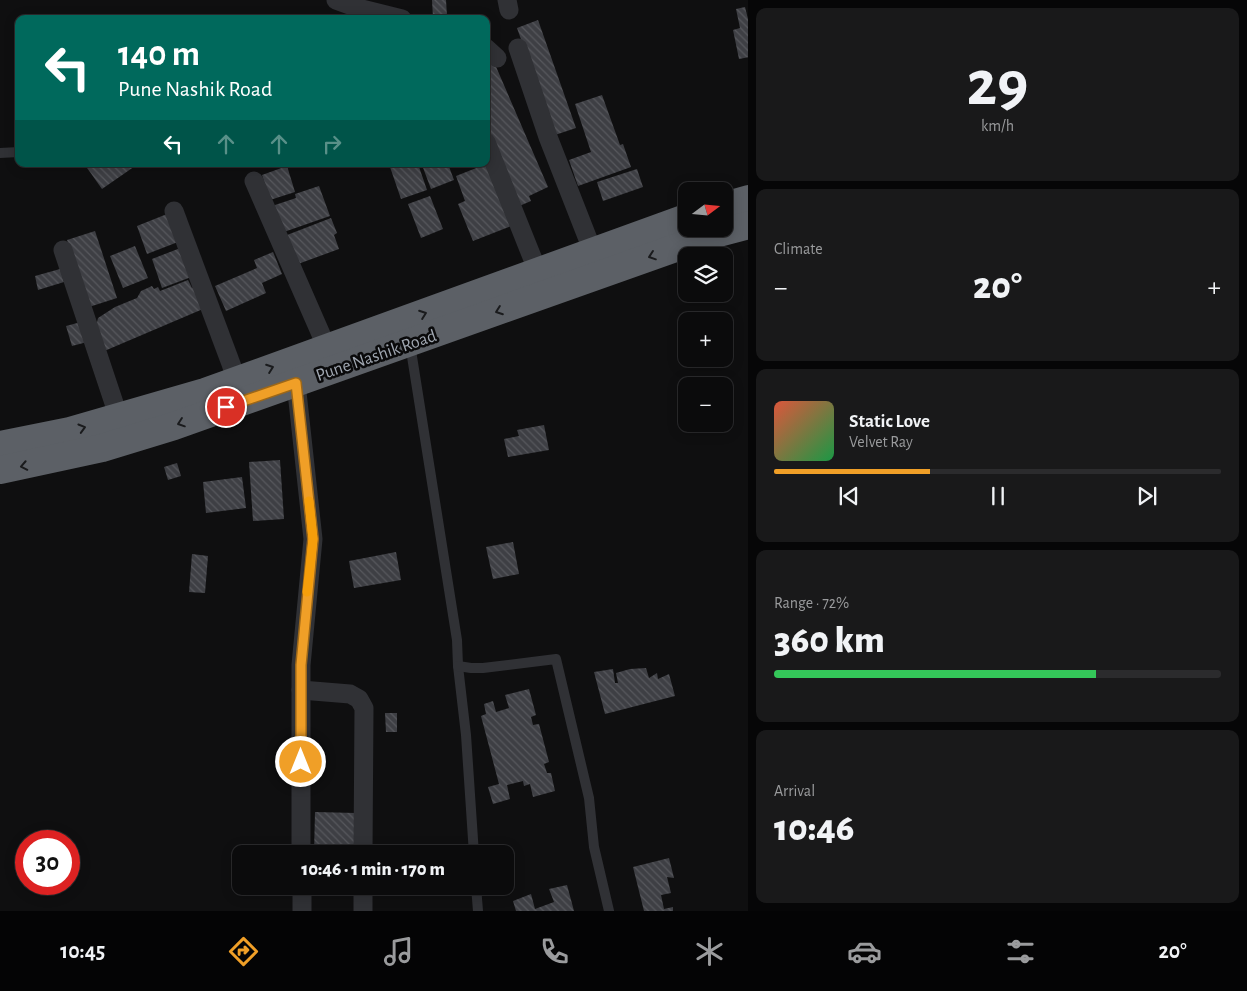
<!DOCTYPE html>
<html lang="en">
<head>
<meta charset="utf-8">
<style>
  :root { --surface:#0b0b0c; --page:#19191a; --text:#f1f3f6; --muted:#9a9b9d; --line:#2b2b2d; --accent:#f09f27 }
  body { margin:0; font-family:"Alegreya Sans",sans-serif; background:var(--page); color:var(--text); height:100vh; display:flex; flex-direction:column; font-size:19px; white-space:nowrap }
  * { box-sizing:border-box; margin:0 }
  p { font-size:16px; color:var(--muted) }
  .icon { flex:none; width:28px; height:28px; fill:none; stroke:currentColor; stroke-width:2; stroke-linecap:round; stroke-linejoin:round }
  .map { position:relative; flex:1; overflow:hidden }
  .panel { display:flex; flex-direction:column; gap:8px; padding:8px; background:#060607; width:499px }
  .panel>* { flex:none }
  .hud { position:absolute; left:15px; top:15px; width:475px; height:152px; border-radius:10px; box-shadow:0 2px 12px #0003,0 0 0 1px var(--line); background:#00695c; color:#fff; overflow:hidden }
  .needle { width:32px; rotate:74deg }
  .controls { position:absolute; left:678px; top:182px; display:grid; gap:10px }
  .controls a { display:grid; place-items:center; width:55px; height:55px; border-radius:10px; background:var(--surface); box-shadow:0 2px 12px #0003,0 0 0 1px var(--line); font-size:25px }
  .speed { position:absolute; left:15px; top:830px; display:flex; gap:10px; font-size:25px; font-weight:700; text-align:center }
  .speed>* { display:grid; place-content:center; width:65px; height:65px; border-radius:50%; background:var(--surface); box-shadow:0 2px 12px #0003,0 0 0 1px var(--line); line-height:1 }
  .speed .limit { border:8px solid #d22; background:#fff; color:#111 }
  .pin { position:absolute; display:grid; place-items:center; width:42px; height:42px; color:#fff; margin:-21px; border:2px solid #fff; border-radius:50%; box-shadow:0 1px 5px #0007 }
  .me { position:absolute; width:55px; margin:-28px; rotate:0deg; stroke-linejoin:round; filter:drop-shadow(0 0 4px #0008) }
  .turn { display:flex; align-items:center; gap:18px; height:105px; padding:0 20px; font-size:22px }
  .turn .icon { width:65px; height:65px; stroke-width:2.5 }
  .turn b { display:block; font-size:35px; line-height:42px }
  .lanes { display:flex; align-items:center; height:48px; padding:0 20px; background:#0003; justify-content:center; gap:25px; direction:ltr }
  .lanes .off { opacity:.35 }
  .big { font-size:38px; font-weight:800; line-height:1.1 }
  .panel .tile { flex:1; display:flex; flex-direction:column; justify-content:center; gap:8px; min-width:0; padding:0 18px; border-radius:10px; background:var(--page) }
  .panel .dial { align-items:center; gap:0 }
  .dial b { font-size:65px; line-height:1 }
  .song { display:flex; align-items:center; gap:15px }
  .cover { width:60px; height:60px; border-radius:8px; background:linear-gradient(135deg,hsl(10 70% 55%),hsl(140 70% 35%)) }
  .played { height:5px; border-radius:2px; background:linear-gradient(90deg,var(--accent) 35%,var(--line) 35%) }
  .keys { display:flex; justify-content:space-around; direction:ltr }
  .heat { display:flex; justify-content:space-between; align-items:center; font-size:28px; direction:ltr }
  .charge { height:8px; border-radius:4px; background:linear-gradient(90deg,#34c759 72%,var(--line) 0) }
  .trip { position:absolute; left:232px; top:845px; width:282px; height:50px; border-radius:10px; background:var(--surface); box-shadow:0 2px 12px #0003,0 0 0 1px var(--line); font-weight:800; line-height:50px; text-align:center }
  .tab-bar { display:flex; height:80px; justify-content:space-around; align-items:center; background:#040405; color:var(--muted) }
  .tab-bar .icon { width:35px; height:35px }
  .tab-bar .on { color:var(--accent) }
  .tab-bar b { font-size:22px; color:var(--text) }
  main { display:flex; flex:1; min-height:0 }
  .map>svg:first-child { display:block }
  .building { fill:url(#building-back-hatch) }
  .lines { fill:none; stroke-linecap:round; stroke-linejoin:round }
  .lane { stroke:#303135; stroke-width:10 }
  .street { stroke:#303135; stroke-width:19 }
  .highway { stroke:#5c6066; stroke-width:28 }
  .oneway { stroke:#1a1b1d }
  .route-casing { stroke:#9c6719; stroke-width:12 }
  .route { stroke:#f09f27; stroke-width:9 }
  .slow { stroke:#f59e0b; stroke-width:9 }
  .labels { text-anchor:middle; stroke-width:5; stroke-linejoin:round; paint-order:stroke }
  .street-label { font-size:18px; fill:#a0a7b1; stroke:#0a0a0b }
</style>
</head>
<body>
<main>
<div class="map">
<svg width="749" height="911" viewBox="0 0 749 911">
  <defs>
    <pattern id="building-back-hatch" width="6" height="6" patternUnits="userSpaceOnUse" patternTransform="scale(1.25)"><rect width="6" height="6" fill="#3e3f44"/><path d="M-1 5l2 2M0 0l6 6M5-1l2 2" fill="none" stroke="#57585d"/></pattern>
  </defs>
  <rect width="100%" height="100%" fill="#0f0f10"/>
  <g class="building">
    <polygon points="432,0 446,0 447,16 433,18"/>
    <polygon points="745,7 749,23 749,57 739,59 733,30 740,28 736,9"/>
    <polygon points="538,20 576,128 555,135 517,28"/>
    <polygon points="494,62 548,187 529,196 531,201 517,207 486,136 486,65"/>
    <polygon points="602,95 620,145 623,144 631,167 578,186 569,160 591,152 575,104"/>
    <polygon points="489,163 514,225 473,241 458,204 465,201 456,176"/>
    <polygon points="87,164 138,164 102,189 85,165"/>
    <polygon points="389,164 418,164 427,190 401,199"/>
    <polygon points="424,164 448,164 454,180 431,189 422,165"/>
    <polygon points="287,166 295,192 270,200 262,175"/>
    <polygon points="637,169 643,187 603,201 597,182"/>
    <polygon points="319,186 330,216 281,233 272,206 296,198 295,194"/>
    <polygon points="430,196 443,229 421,238 408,204"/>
    <polygon points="167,214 178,242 147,254 137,226"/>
    <polygon points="331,218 337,233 334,235 339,249 298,264 287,235"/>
    <polygon points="95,231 117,298 89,307 67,240"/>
    <polygon points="135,246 148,278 123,288 110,256"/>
    <polygon points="183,247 194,276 162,288 152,259"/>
    <polygon points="273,252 282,274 262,283 266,293 226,311 215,286 257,268 254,260"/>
    <polygon points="60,269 64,282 38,290 35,276"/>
    <polygon points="188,280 192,288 195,286 203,309 102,352 95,331 98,318 115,307 137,298 141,291 152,286 154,289 158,287 160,291"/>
    <polygon points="81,322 87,342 72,346 66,326"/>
    <polygon points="544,425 549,450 508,457 504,439 519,436 517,430"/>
    <polygon points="280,460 284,519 253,521 249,462"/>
    <polygon points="177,463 181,476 168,480 164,467"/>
    <polygon points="242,477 246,508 206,513 203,482"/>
    <polygon points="513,542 519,574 493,579 486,547"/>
    <polygon points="396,552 401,580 354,588 349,561"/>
    <polygon points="192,554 208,556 205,593 189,592"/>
    <polygon points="646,668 649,678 657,673 658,679 669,674 675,696 605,714 594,672 613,669 615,683 618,683 616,673 630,669"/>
    <polygon points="529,689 536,715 531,717 533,725 539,724 549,762 544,764 547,773 551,773 555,791 533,797 530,784 524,786 523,781 507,785 510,799 493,804 488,787 499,784 481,716 486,714 484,704 493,701 496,712 509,708 505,695"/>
    <polygon points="385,713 397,713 397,732 386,732"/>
    <polygon points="315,812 356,813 356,854 314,854"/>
    <polygon points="669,858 674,878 667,877 671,893 661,895 664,909 673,907 673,911 644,911 633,867"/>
    <polygon points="567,885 574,911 516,911 513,901 531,894 535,909 554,902 549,889"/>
  </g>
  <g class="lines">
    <g class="lane">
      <polyline points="0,153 19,152"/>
      <polyline points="410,344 457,640 458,666 466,735 474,854"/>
      <polyline points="458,666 471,668 483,668 556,659 589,798 594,847 609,911"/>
      <polyline points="476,886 478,911"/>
    </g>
    <g class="street">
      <polyline points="336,0 358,8 402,19"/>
      <polyline points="507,0 509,10"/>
      <polyline points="486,48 497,58"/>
      <polyline points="518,48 548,137 593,252"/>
      <polyline points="486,142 538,272"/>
      <polyline points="254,181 327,348"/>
      <polyline points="174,211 237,380"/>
      <polyline points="63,250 119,418"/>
      <polyline points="296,383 313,539 301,665 301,854"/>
      <polyline points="301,690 350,694 359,699 364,708 363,854"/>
      <polyline points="302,886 302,911"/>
      <polyline points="363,911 363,886"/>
    </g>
    <g class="highway">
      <polyline points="724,206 749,199"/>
      <polyline points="0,445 70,431 205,392 686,218"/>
      <polyline points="0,470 102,448 174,426 715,234 749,225"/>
    </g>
  </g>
  <defs><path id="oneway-chevron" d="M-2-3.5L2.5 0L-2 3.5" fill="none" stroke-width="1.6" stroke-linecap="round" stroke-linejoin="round" transform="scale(1.25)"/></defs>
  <g class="oneway">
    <use href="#oneway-chevron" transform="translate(652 256) rotate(161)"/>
    <use href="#oneway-chevron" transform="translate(499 311) rotate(160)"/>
    <use href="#oneway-chevron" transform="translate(423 314) rotate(-20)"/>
    <use href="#oneway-chevron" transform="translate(270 368) rotate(-20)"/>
    <use href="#oneway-chevron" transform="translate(181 423) rotate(161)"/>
    <use href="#oneway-chevron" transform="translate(82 428) rotate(-16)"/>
    <use href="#oneway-chevron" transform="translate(24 466) rotate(169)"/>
  </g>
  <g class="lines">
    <g class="route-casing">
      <polyline id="route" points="226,407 296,383 313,539 301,665 301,762"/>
    </g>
    <use href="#route" class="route"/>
    <polyline class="slow" points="307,592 313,539 309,501"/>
  </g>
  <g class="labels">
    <g class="street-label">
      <text transform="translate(376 355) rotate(-19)" y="6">Pune Nashik Road</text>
    </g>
  </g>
</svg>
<div class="controls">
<a><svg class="needle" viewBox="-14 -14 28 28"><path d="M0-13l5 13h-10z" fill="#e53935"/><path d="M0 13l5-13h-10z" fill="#9a9b9d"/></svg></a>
<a><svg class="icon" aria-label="layers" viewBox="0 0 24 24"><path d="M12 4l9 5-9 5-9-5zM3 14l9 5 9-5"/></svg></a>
<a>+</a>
<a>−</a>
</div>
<div class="speed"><div class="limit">30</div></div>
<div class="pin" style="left:226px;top:407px;background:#d93025"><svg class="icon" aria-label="arrive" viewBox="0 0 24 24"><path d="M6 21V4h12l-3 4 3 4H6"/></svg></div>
<svg class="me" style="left:301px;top:762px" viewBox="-20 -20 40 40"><circle r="17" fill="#f09f27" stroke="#fff" stroke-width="3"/><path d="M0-11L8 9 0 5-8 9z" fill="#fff"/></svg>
<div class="trip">10:46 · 1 min · 170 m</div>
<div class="hud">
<div class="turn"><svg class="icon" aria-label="left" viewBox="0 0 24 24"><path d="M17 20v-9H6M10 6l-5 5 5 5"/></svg><div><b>140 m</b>Pune Nashik Road</div></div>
<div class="lanes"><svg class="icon" aria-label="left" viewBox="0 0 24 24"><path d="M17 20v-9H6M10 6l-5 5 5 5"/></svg><svg class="icon off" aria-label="ahead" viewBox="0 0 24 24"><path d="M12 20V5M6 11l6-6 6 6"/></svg><svg class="icon off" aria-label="ahead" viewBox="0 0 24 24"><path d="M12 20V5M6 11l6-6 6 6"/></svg><svg class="icon off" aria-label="right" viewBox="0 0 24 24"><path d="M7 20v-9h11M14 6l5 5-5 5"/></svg></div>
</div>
</div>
<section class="panel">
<div class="tile dial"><b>29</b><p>km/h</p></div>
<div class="tile"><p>Climate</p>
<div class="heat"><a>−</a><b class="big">20°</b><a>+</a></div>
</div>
<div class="tile">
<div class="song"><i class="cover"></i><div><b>Static Love</b><p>Velvet Ray</p></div></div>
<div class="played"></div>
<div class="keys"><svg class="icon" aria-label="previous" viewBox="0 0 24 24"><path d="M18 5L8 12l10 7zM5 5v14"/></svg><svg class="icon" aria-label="pause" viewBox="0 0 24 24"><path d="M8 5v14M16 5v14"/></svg><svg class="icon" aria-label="next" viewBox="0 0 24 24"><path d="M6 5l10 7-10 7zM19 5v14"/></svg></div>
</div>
<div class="tile"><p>Range · 72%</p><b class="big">360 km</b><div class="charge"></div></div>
<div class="tile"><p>Arrival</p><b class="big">10:46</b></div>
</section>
</main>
<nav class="tab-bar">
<b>10:45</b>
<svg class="icon on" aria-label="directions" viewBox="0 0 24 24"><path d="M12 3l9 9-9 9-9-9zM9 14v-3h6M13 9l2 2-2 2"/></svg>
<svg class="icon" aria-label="music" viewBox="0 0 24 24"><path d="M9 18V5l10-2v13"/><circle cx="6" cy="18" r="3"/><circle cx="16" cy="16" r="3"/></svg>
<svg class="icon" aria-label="phone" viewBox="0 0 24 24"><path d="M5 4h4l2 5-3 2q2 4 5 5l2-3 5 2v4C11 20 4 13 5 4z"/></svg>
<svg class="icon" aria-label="climate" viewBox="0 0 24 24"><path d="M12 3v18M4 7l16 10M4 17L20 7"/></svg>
<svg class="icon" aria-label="car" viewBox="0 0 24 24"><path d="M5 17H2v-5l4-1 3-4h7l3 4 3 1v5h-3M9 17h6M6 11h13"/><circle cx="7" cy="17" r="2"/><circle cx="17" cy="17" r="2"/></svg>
<svg class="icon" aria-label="filters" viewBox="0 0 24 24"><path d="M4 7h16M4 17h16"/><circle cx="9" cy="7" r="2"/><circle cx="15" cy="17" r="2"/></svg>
<b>20°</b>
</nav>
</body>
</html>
